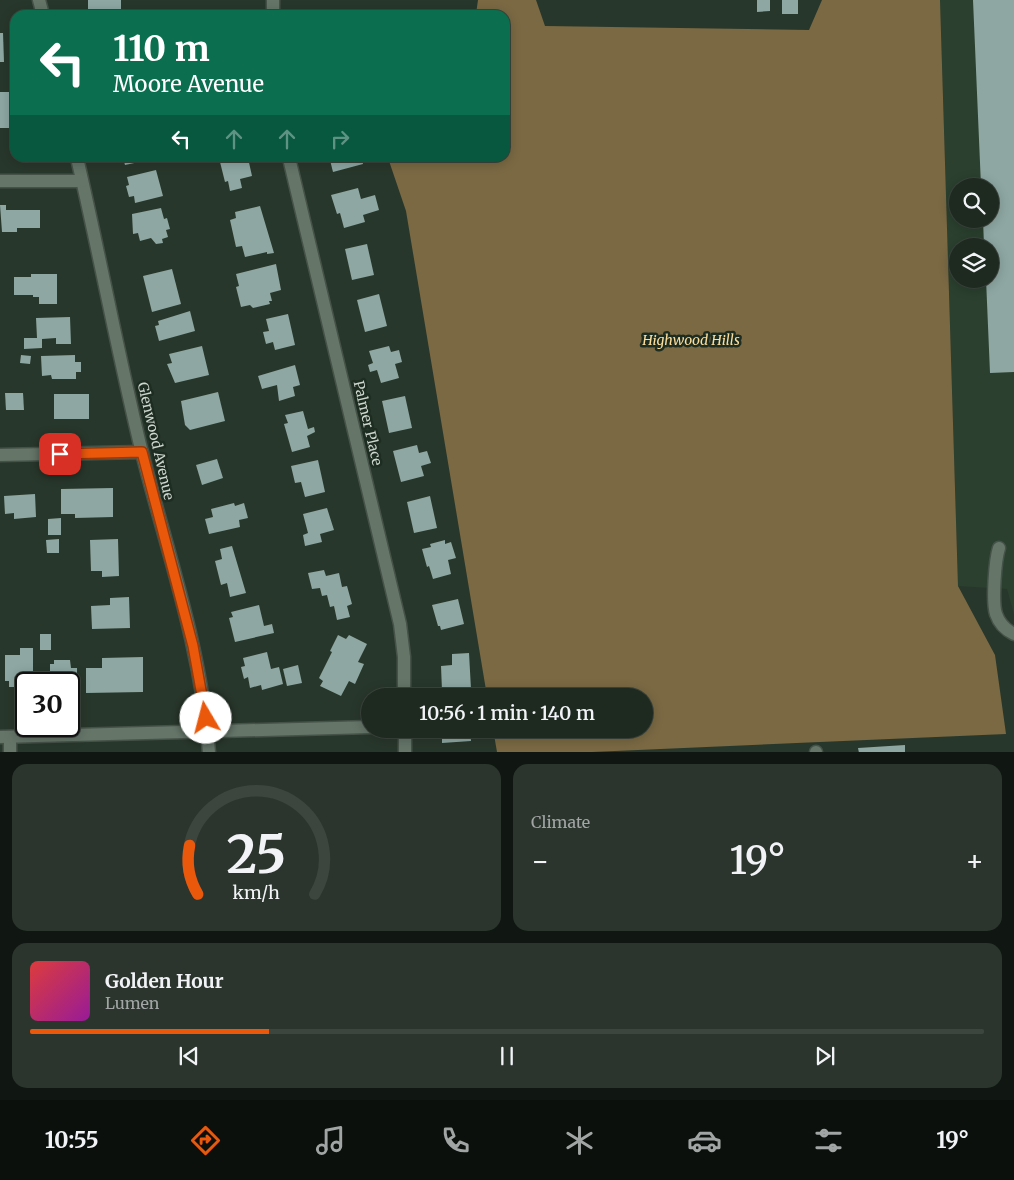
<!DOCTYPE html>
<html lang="en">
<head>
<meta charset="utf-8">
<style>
  :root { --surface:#1e2920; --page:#2b352d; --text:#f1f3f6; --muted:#a1a6a5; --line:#3c453e; --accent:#ea580c }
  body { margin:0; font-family:Merriweather,serif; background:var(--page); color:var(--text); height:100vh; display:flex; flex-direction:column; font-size:19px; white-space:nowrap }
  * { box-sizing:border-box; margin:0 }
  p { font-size:16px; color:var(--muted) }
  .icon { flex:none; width:28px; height:28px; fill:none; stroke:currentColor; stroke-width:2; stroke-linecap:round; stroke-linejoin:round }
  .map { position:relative; height:752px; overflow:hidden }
  .details { display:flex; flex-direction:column; gap:12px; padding:12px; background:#101712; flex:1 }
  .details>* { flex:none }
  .hud { position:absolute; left:10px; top:10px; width:500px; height:152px; border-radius:15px; box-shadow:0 2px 12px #0003,0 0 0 1px var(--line); background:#0b6e4f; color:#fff; overflow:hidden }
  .buttons { position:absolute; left:949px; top:178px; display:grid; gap:10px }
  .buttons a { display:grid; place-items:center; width:50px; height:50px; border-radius:50%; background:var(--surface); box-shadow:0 2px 12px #0003,0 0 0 1px var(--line); font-size:25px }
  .speed { position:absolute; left:15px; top:672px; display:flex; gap:10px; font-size:25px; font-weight:700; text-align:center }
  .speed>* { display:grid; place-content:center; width:65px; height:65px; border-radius:50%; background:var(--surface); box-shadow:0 2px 12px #0003,0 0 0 1px var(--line); line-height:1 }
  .speed .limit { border:2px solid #111; border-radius:8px; background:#fff; color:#111 }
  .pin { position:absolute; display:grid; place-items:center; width:42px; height:42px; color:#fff; margin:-21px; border-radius:10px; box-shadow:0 2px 8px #0006 }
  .me { position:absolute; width:55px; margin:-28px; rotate:352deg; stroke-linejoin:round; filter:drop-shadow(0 0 4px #0008) }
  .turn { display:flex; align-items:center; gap:18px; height:105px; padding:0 20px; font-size:22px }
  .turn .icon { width:65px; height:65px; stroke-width:2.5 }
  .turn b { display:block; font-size:35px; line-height:42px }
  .lanes { display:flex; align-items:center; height:48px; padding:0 20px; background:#0003; justify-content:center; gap:25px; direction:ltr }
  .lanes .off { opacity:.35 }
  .big { font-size:38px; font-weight:600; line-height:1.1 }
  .details .widget { flex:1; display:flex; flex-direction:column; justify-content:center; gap:8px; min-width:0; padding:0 18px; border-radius:15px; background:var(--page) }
  .details .dial { align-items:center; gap:0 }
  .dial svg { height:130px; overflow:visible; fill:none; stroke:var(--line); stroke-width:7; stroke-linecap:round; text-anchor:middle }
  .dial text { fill:var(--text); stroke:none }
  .song { display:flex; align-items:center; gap:15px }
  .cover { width:60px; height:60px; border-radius:8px; background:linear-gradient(135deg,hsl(0 70% 55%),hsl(300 70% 35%)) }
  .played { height:5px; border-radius:2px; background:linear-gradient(90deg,var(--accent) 25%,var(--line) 25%) }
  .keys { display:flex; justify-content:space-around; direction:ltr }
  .heat { display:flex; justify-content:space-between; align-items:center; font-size:28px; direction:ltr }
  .details .tiles { flex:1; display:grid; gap:12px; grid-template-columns:1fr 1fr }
  .widget:last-child { grid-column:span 2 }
  .trip { position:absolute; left:361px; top:688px; width:292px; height:50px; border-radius:25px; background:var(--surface); box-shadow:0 2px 12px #0003,0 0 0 1px var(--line); font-weight:600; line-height:50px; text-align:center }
  .tabs { display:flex; height:80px; justify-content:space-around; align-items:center; background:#0c100d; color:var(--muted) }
  .tabs .icon { width:35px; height:35px }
  .tabs .current { color:var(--accent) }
  .tabs b { font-size:22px; color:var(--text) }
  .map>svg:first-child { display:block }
  .built { fill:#2b402f; fill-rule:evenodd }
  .forest { fill:#7a6943 }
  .building { fill:#8ea7a2 }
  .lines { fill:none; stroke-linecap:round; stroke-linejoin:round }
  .minor-casing { stroke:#455248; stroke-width:15 }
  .minor { stroke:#657568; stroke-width:12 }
  .route-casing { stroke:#983908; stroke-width:12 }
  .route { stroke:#ea580c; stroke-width:9 }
  .labels { text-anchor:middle; stroke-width:5; stroke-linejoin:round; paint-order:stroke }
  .park-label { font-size:14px; font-style:italic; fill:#fcde9d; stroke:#1e2d21 }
  .street-label { font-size:14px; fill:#ced7cf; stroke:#1e2d21 }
</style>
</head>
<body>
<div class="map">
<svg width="1014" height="753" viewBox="0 0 1014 753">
  <rect width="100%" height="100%" fill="#28372b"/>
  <path class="built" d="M940,0h74v614l-7,-25 -49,-3zM958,186h32v33h-32zM958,246h32v33h-32z"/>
  <polygon class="forest" points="478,0 536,0 545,26 809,30 822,0 940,0 958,586 995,655 1006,734 592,752 497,752 493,729 645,729 645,696 487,696 406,211 388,158 505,158 505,15 472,15 476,14"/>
  <g class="building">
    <rect x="88" y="0" width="33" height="15"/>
    <polygon points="757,0 770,0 770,11 757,12"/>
    <rect x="782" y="0" width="16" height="14"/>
    <polygon points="973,0 1014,0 1014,372 990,373 986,279 990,279 990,246 984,246 983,219 990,219 990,186 981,186"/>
    <polygon points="0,33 3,33 4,62 0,62"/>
    <rect x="0" y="92" width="15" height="36"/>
    <polygon points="123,158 138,158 139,162 125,165"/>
    <polygon points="219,158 248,158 252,176 240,179 242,188 230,191 228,181 225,182"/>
    <polygon points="324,158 362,158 363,164 333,172 330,160 325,161"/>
    <polygon points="156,170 163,196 135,203 134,196 129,197 126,186 129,185 127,177"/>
    <polygon points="358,188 361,199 375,195 379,210 363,215 365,222 344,228 340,213 337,214 331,195"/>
    <polygon points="0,205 6,205 6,210 40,210 40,228 17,228 17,232 2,232"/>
    <polygon points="260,206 274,253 267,254 267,252 245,257 242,246 236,247 230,220 236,218 235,212"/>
    <polygon points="161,208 164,219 167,218 170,229 166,230 168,237 162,239 163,243 156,244 151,238 140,241 138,233 133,234 132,214"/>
    <polygon points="367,244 374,275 352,280 345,249"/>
    <polygon points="276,264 281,290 270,293 272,301 269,301 270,304 253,308 250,305 241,307 236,287 239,286 236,274"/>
    <polygon points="172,269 181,304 152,312 143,276"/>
    <polygon points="31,274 57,274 57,304 39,304 39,297 33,297 33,295 14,295 14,277 31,277"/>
    <polygon points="379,294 387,326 365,332 357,300"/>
    <polygon points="190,311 195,331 159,341 155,326 159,325 158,321"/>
    <polygon points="288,314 295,345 275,350 273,342 266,344 263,332 269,331 266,319"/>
    <polygon points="70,317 71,344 56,344 56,338 42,339 42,348 24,349 24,338 37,338 36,318"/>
    <polygon points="202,346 209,375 175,383 167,364 172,363 169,354"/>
    <polygon points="389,346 391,352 399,350 402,362 395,364 399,378 381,383 377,370 370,372 368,365 373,363 369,351"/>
    <polygon points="21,355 31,356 30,364 20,363"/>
    <polygon points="75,355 75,362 81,362 81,372 76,372 76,379 52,379 51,375 42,376 41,356"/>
    <polygon points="295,365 300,385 293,387 295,396 279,401 277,385 262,389 258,376"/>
    <polygon points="218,392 225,421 190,430 185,425 181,401"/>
    <polygon points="5,393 23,393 24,410 6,410"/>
    <rect x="54" y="394" width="35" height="25"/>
    <polygon points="405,396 412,428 389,433 382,401"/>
    <polygon points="303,411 308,429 314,427 315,432 307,436 310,447 292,452 284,424 288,423 285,415"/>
    <polygon points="417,445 419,453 427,451 431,463 421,466 424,476 401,482 393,451"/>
    <polygon points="217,459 223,478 202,485 196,465"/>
    <polygon points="318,460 325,492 305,497 301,482 295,483 291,466"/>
    <polygon points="113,488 113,517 75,518 75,514 61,514 61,489"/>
    <polygon points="35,494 36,517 14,519 14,513 5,514 4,496"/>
    <polygon points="430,496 437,528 414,533 407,502"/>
    <polygon points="234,503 235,506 244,503 248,518 239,520 240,527 209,534 205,519 213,517 211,509"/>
    <polygon points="327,508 334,530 320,534 322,542 305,546 303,535 308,533 303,514"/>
    <polygon points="61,518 61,535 48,535 48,519"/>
    <polygon points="59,539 59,553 47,553 46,540"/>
    <polygon points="118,539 119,576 102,577 102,571 91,571 90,540"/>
    <polygon points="445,540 445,544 451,542 456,558 448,560 451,574 433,579 429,566 427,567 422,549 431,547 430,544"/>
    <polygon points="232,546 246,593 230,597 227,583 221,585 215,561 222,559 220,549"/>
    <polygon points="324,570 326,576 339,573 342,587 347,586 352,604 347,606 350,617 337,620 334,606 330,607 327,595 322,596 320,588 312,589 308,573"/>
    <polygon points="129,597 130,628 92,629 91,606 110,605 110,598"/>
    <polygon points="458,599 464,624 441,630 440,626 438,626 432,605"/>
    <polygon points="259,605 264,626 272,624 274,633 235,642 229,618 233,617 231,612"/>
    <rect x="40" y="634" width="11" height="16"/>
    <polygon points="338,635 346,639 349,635 367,644 358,662 364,664 355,684 349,681 341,696 320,686 323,681 319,678 332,652 330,651"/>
    <polygon points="20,648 33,648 33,682 24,682 24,687 9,687 9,681 5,681 5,655 20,655"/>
    <polygon points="267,652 271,669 279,667 283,684 262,690 261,685 250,688 248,677 244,679 241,667 245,666 243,658"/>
    <polygon points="469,653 471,689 442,691 441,666 452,665 452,654"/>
    <polygon points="143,657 143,692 86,693 86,668 102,668 102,658"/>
    <polygon points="54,660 70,660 71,668 77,668 77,682 71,682 71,686 69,684 50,684 50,664 54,664"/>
    <polygon points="298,665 302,683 287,686 283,669"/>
    <polygon points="442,729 470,729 471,741 442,743"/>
    <polygon points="905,745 905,753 859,753 858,748"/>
  </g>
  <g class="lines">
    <g class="minor-casing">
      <g id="minor">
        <polyline points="39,0 43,15"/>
        <polyline points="273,0 273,15"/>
        <path d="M77,158c23,98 41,197 65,295 25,99 60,197 67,300"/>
        <polyline points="289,158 400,624 404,657 404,696"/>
        <polyline points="0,181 82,181"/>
        <polyline points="0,455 142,452"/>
        <path d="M999,548c-4,12 -7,54 -3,66 3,9 10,16 18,20"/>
        <polyline points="0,737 370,727"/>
        <polyline points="10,737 10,753"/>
        <polyline points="816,752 816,753"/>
        <polyline points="405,753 405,729"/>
      </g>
    </g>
    <use href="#minor" class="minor"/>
  </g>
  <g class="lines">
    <g class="route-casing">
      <polyline id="route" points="60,454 142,452 193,646 206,718"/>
    </g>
    <use href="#route" class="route"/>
  </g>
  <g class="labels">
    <g class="park-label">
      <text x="691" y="345">Highwood Hills</text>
    </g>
    <g class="street-label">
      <text transform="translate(368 423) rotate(77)" y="5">Palmer Place</text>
      <text transform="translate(156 441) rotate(77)" y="5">Glenwood Avenue</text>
    </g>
  </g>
</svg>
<div class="buttons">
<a><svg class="icon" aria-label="search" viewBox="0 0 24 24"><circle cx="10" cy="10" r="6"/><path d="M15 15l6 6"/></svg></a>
<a><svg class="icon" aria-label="layers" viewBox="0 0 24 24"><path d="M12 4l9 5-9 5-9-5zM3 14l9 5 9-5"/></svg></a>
</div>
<div class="speed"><div class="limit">30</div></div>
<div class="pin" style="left:60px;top:454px;background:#d93025"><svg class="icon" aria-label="arrive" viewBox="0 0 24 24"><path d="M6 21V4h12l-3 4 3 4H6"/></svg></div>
<svg class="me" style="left:206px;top:718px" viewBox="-20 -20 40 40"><circle r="19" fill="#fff"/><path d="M0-13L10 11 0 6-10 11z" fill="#ea580c"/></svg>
<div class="trip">10:56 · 1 min · 140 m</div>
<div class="hud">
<div class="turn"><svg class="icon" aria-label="left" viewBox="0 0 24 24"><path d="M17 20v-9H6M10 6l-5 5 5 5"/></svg><div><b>110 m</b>Moore Avenue</div></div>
<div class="lanes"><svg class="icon" aria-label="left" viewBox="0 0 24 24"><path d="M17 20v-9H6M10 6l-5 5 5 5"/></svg><svg class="icon off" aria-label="ahead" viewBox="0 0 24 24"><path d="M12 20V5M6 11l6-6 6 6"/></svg><svg class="icon off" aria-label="ahead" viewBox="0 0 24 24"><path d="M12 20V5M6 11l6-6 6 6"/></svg><svg class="icon off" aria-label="right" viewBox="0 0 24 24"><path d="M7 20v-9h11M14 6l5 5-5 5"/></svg></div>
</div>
</div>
<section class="details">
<div class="tiles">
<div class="widget dial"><svg viewBox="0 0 100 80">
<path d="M14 69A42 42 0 1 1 86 69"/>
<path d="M14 69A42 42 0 0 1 9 39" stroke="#ea580c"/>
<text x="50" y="56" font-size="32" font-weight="700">25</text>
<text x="50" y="72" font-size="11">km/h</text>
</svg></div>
<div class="widget"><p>Climate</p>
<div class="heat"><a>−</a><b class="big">19°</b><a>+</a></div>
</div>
<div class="widget">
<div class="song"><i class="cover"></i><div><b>Golden Hour</b><p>Lumen</p></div></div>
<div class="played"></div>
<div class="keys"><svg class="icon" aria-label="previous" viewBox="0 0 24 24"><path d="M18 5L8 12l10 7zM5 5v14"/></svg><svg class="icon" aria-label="pause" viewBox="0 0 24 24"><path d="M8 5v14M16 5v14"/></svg><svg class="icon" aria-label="next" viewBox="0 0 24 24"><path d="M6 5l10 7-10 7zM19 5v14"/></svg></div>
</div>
</div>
</section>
<nav class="tabs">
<b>10:55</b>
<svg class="icon current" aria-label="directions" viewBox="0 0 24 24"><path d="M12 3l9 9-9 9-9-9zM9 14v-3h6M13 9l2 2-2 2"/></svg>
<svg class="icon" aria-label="music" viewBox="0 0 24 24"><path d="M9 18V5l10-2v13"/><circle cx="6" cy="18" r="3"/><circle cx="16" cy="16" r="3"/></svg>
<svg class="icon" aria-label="phone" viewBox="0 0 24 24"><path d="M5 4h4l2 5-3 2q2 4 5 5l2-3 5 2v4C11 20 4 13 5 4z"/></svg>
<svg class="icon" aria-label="climate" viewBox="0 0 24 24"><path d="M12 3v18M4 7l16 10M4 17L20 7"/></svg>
<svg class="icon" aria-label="car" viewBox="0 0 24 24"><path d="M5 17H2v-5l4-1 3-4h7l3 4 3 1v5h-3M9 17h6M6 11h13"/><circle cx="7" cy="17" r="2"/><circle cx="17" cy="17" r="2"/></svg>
<svg class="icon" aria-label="filters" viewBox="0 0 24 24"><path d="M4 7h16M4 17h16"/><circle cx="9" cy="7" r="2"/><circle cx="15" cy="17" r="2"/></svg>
<b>19°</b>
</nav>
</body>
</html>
